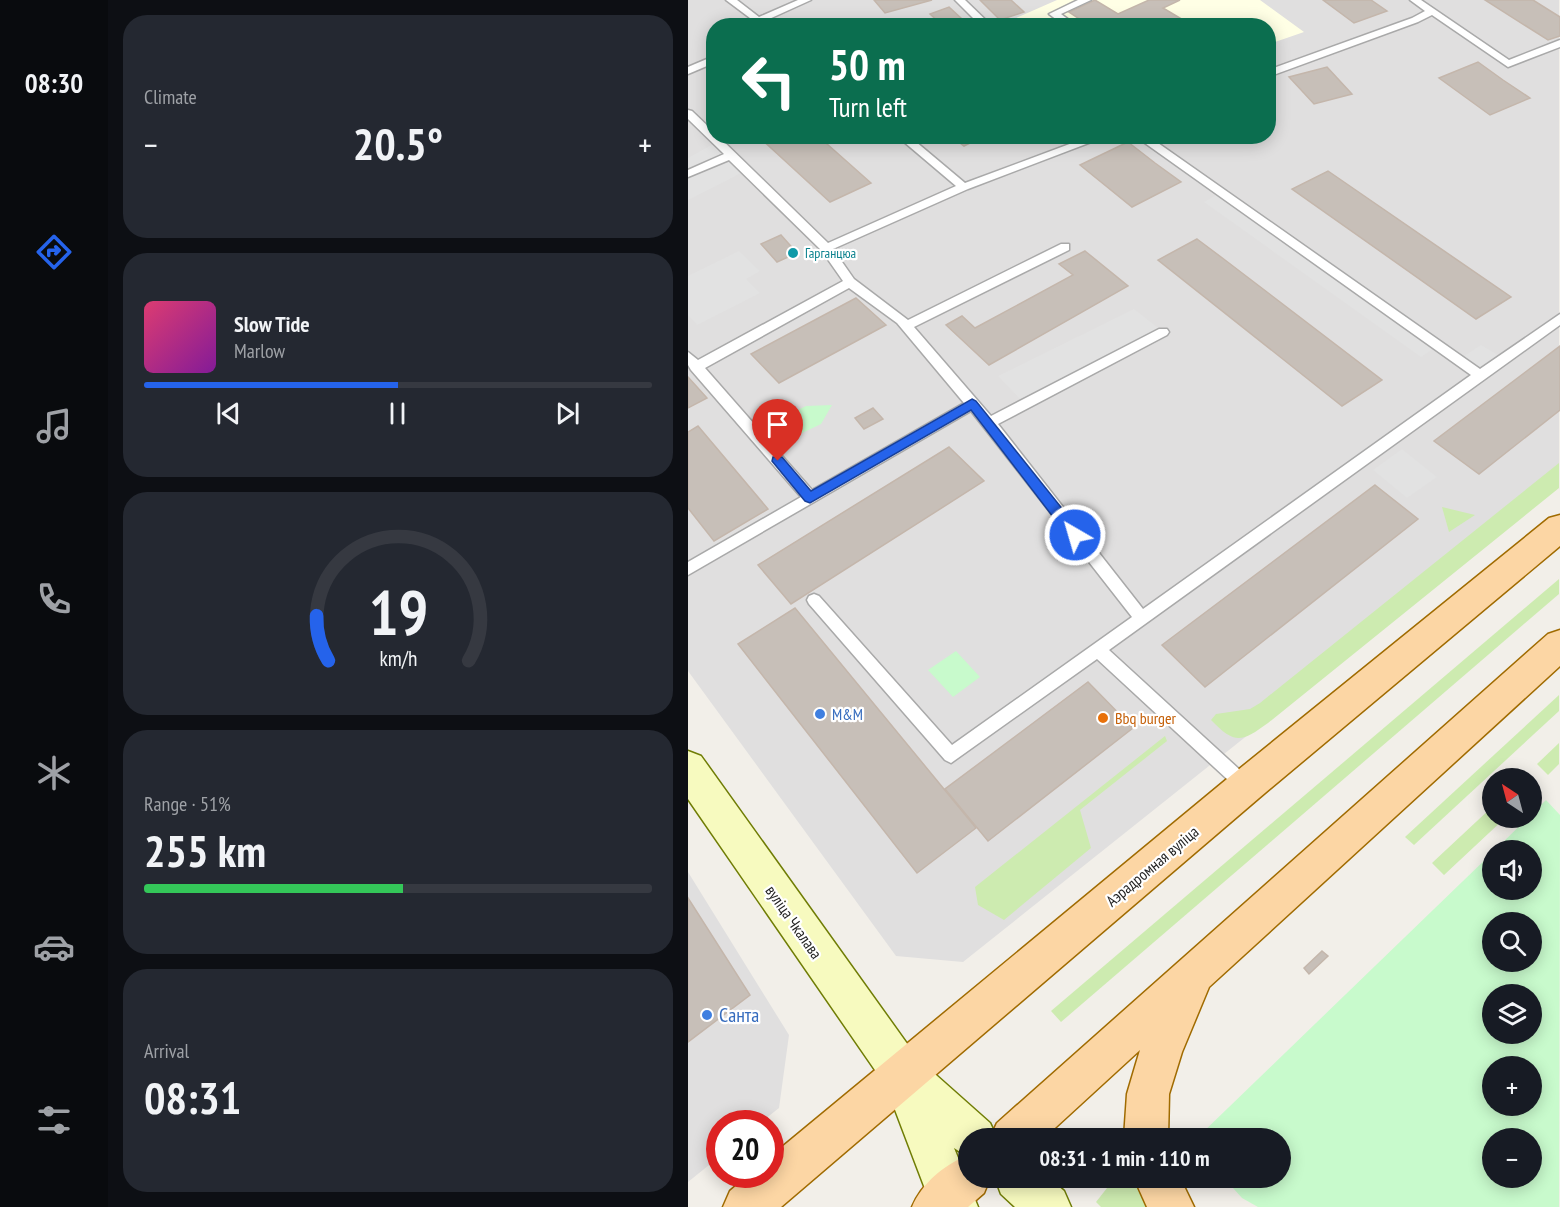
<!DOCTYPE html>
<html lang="en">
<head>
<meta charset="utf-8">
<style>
  :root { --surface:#171b24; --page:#242831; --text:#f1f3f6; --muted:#9ea1a6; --line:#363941; --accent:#2563eb }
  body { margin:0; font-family:"PT Sans Narrow",sans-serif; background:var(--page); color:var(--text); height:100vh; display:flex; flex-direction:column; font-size:22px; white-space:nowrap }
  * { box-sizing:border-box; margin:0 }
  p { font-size:20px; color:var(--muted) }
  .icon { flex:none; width:33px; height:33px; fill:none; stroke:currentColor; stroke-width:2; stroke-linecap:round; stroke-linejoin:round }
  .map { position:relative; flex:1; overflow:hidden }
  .side { display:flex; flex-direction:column; gap:15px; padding:15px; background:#0d0f14; width:580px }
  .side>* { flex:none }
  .hud { position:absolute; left:18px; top:18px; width:570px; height:126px; border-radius:24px; box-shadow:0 3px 15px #0003; background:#0b6e4f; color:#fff; overflow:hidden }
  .needle { width:39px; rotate:324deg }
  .tools { position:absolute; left:794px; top:768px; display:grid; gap:12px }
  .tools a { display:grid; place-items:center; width:60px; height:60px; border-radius:50%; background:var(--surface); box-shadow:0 3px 15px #0003; font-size:30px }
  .speed { position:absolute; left:18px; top:1110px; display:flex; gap:12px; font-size:30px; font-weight:700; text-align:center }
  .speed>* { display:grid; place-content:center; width:78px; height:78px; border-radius:50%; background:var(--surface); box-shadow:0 3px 15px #0003; line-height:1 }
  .speed .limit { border:9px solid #d22; background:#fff; color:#111 }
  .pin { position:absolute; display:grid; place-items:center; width:51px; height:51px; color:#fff; margin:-62px -26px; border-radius:50% 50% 50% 0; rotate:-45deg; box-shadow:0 0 6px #0007 }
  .pin .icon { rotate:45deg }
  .me { position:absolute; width:66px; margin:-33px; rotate:322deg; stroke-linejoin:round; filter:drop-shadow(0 0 4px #0008) }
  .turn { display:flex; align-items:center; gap:21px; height:126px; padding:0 24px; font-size:27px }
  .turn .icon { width:78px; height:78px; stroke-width:2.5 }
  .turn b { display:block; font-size:42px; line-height:51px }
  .big { font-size:45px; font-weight:800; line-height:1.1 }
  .side .tile { flex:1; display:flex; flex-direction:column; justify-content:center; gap:9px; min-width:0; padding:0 21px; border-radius:24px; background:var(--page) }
  .side .dial { align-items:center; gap:0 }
  .dial svg { height:156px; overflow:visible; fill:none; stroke:var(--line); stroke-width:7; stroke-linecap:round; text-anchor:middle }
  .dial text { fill:var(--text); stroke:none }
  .song { display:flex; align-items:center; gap:18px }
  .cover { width:72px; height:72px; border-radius:9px; background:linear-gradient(135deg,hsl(340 70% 55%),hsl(290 70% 35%)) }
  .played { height:6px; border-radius:3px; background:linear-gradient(90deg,var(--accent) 50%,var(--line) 50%) }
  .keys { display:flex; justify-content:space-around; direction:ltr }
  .heat { display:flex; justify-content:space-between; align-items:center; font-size:33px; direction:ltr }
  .charge { height:9px; border-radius:4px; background:linear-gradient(90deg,#34c759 51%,var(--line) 0) }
  .trip { position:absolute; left:270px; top:1128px; width:333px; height:60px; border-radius:30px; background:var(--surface); box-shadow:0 3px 15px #0003; font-weight:800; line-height:60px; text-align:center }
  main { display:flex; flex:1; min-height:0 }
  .tabs { display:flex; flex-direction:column; width:108px; justify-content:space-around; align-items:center; background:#090b0e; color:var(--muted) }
  .tabs .icon { width:42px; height:42px }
  .tabs .on { color:var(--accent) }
  .tabs b { font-size:27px; color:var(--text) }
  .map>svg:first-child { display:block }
  .residential { fill:#e0dfdf; fill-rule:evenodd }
  .education { fill:#ffffe5 }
  .grass { fill:#cdebb0 }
  .park { fill:#c8facc; fill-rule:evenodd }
  .parking { fill:#e2e2e2 }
  .building { fill:#c7bfb8; stroke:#c4b6ab; stroke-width:1.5 }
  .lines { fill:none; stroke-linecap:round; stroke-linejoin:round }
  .lane-casing { stroke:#a9a9a9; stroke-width:3 }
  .secondary-casing { stroke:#707d05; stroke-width:3 }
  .primary-casing { stroke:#a06b00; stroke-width:3 }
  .lane { fill:#fff; fill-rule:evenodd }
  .secondary { fill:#f7fabf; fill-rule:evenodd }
  .primary { fill:#fcd6a4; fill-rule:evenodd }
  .route { fill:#2563eb; stroke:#184099; stroke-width:1.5 }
  .culture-dot { fill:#0f9aa8; stroke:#fff; stroke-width:2 }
  .shop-dot { fill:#3f7fe0; stroke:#fff; stroke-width:2 }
  .food-dot { fill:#e8710a; stroke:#fff; stroke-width:2 }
  .labels { text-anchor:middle; stroke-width:4.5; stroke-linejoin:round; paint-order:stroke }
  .far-culture-label { font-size:14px; fill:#0d838f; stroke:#fff; text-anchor:start }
  .shop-label { font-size:16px; fill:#366cbe; stroke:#fff; text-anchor:start }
  .food-label { font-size:16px; fill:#c56008; stroke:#fff; text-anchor:start }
  .street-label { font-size:16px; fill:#222; stroke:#fff }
  .near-shop-label { font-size:20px; fill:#366cbe; stroke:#fff; text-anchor:start }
</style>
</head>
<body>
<main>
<nav class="tabs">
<b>08:30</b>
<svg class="icon on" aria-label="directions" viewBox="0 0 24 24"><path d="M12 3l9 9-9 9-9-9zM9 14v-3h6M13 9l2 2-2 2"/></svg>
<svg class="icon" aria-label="music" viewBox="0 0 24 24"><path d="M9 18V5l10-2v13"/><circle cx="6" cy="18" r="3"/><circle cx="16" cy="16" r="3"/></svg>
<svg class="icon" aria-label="phone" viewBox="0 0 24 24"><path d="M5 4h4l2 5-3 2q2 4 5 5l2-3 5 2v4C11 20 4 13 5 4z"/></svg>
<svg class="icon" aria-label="climate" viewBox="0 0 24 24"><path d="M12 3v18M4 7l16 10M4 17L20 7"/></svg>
<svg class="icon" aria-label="car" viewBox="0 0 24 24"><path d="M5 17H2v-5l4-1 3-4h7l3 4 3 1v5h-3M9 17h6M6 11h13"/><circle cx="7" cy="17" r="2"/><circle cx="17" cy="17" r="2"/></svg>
<svg class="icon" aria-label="filters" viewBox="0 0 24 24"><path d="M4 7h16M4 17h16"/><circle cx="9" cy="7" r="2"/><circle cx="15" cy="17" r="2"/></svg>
</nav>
<section class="side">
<div class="tile"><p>Climate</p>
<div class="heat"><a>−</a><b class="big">20.5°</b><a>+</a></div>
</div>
<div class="tile">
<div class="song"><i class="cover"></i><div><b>Slow Tide</b><p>Marlow</p></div></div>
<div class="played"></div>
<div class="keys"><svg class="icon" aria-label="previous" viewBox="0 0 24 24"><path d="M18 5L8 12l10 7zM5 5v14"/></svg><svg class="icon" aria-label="pause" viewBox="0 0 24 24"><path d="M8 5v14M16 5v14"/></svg><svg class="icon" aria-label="next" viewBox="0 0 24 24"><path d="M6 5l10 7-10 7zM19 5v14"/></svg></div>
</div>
<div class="tile dial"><svg viewBox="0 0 100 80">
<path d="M14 69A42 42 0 1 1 86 69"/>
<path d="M14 69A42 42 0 0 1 8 46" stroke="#2563eb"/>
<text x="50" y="56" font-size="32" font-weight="700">19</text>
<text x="50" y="72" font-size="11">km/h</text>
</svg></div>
<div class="tile"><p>Range · 51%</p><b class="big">255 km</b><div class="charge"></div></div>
<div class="tile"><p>Arrival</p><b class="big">08:31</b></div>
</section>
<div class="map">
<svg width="872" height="1207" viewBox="0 0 872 1207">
  <rect width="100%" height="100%" fill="#f2efe9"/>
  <g class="residential">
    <path d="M0,0h871v487l-596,475 -67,-6 -208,-285zM26,26h554v110h-554z"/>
    <polygon points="0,872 101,1035 91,1108 72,1123 32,1124 31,1157 0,1182"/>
  </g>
  <polygon class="education" points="369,0 572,0 616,32 581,44 580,26 310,26"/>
  <g class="grass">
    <path d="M871,463v25l-291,235c-26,19 -33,22 -57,-3l5,-6 34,-5 10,-6z"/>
    <polygon points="754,507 787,515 761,532"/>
    <polygon points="871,579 871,594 373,1022 363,1011"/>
    <polygon points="871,695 871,711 726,845 717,837"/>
    <polygon points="477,736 479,741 392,810 403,848 316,920 290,905 287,887"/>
    <polygon points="871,743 871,764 860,775 849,764"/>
    <polygon points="804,807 804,818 817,818 756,875 744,863"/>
    <polygon points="439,1178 450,1178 463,1207 413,1207 408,1202 423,1183"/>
  </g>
  <g class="park">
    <polygon points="118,406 144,405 133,424 89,445 75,427"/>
    <polygon points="268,651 292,677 265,697 240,670"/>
    <path d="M858,800l14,15 -1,392h-301l-16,-9 -18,-20h56v-40h-79l-2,-2 293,-283v37h39v-40h-36zM804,922h39v40h-39zM804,994h39v40h-39zM804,1066h39v40h-39zM804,1138h39v40h-39z"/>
  </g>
  <g class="parking">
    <polygon points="27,143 55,172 0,200 0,158"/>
    <polygon points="532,193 749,346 733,357 516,202"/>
    <polygon points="51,251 72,271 58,279 72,293 9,325 0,315 0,276"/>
    <polygon points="446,309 475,332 337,404 310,376"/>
    <polygon points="793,345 815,358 792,375 770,360"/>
    <polygon points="714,449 749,477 719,498 685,470"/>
  </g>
  <g class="building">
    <polygon points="186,0 244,0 197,13"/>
    <polygon points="292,0 323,0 336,12 312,20"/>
    <polygon points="407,0 430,14 461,0 492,0 475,8 497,21 489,26 458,26 448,19 435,26 402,26 381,12"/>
    <polygon points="635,0 683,0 699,11 666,23"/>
    <polygon points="797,0 845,0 872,17 872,36 860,40"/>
    <polygon points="261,7 275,20 255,26 242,14"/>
    <polygon points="790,62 815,80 842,98 802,115 751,78"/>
    <polygon points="639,67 664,94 626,104 601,77"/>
    <polygon points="70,136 130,136 183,183 142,202"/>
    <polygon points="263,136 296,136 276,146"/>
    <polygon points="440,142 467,163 493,182 444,207 392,165"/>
    <polygon points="640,171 823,297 788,319 604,189"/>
    <polygon points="93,235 109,253 89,262 73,244"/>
    <polygon points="509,239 537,260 694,380 654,406 470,260"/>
    <polygon points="397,251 440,286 301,365 258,325 274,316 287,328 385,275 371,264"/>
    <polygon points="168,298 198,325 91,383 63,354"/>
    <polygon points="872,346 872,410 791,474 746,441"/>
    <polygon points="0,377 19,398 0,408"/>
    <polygon points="185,408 195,419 176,429 167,418"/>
    <polygon points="10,426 80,509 26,541 0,508 0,432"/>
    <polygon points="261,447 296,481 103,604 70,565"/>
    <polygon points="687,485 730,519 517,687 474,645"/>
    <polygon points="107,608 288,828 229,873 50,644"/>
    <polygon points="400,682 445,728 300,841 257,789"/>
    <polygon points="0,898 62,995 0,1042"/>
    <polygon points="634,951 640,956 621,974 616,968"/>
  </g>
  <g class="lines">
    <g class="lane-casing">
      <g id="lane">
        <polygon points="38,0 49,0 71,17 110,0 123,0 70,24"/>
        <polygon points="267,0 277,0 304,26 293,26"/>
        <polygon points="390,0 403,0 373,14 389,26 377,26 361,14"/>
        <polygon points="722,0 733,0 821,60 872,40 872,47 820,67 744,15 730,22 580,77 580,70 724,18 737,11"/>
        <polygon points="26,56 26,63 0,74 0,67"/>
        <path d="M0,110l4,1 22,21v4h4l110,107 128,-57 -59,-50h12l56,47 126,-47h16l-139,53 -135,60 21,30 54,41 153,-76h8v6l-155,77 77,89 168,-87h8l2,3 -2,3 -169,89 145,185 328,-234 -336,-239h13l332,233 80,-55v11l-451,325 143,131 2,5 -2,5 -6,3 -6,-3 -143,-132 -146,104 -6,-3 -136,-156 -2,-4 2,-4 5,-2 5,2 133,149 180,-128 -161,-206 -283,164v-13l113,-65 -110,-127 -3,-5v-13l10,8 145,-79 -21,-30 -93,-91 -41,17v-7l36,-16 -36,-35zM161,288l48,35 67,80 -152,87 -107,-122z"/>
      </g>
    </g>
    <g class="secondary-casing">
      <g id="secondary">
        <polygon points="0,751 13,756 230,1059 302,1123 309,1138 280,1138 280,1157 266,1148 290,1207 244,1207 198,1086 0,799"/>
        <polygon points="307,1178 361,1178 376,1191 383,1207 327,1207 313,1194"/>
      </g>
    </g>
    <g class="primary-casing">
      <g id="primary">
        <polygon points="872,515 872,546 571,798 93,1207 35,1207 42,1191 62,1174 82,1174 82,1157 545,774 861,518"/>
        <polygon points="872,630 872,666 521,987 494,1052 481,1094 480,1138 436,1138 439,1094 452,1050 356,1138 302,1138 309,1123 860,634"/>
        <path d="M280,1155v23h22l-6,15 -16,14h-56c10,-24 32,-42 56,-52z"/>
        <polygon points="446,1178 492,1178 506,1207 459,1207"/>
      </g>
    </g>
    <use href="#lane" class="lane"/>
    <use href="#secondary" class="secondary"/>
    <use href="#primary" class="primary"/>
  </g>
  <polygon class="route" points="284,399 288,401 392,531 394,535 392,539 382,539 283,410 122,503 117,501 84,461 85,457 94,457 123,491"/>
  <circle class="culture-dot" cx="105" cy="253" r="6"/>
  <g class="shop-dot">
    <circle cx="132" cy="714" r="6"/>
    <circle cx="19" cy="1015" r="6"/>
  </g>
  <circle class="food-dot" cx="415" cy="718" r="6"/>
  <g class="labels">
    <g class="far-culture-label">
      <text x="117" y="258">Гарганцюа</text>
    </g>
    <g class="shop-label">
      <text x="144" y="720">M&amp;M</text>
    </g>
    <g class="food-label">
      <text x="427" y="724">Bbq burger</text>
    </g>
    <g class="street-label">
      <text transform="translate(464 866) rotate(-40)" y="6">Аэрадромная вуліца</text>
      <text transform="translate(106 922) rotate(55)" y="6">вуліца Чкалава</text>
    </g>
    <g class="near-shop-label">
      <text x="31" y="1022">Санта</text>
    </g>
  </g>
</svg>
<div class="tools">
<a><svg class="needle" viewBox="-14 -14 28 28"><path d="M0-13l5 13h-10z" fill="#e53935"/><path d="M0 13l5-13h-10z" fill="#9ea1a6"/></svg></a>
<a><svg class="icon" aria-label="sound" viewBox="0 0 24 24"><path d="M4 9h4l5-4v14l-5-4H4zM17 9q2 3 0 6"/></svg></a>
<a><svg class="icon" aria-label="search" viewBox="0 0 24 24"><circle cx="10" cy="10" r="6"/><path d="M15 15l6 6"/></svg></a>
<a><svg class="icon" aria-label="layers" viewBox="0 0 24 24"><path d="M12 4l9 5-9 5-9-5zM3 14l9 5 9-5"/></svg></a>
<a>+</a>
<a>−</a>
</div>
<div class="speed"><div class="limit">20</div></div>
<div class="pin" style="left:90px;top:461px;background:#d93025"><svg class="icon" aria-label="arrive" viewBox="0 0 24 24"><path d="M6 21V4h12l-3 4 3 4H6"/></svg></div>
<svg class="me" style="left:387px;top:535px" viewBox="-20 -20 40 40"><circle r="17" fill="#2563eb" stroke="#fff" stroke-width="3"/><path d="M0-11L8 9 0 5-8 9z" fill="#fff"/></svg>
<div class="trip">08:31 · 1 min · 110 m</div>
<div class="hud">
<div class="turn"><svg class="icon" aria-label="left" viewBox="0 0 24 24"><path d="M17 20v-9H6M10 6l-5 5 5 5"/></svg><div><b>50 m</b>Turn left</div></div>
</div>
</div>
</main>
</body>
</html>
